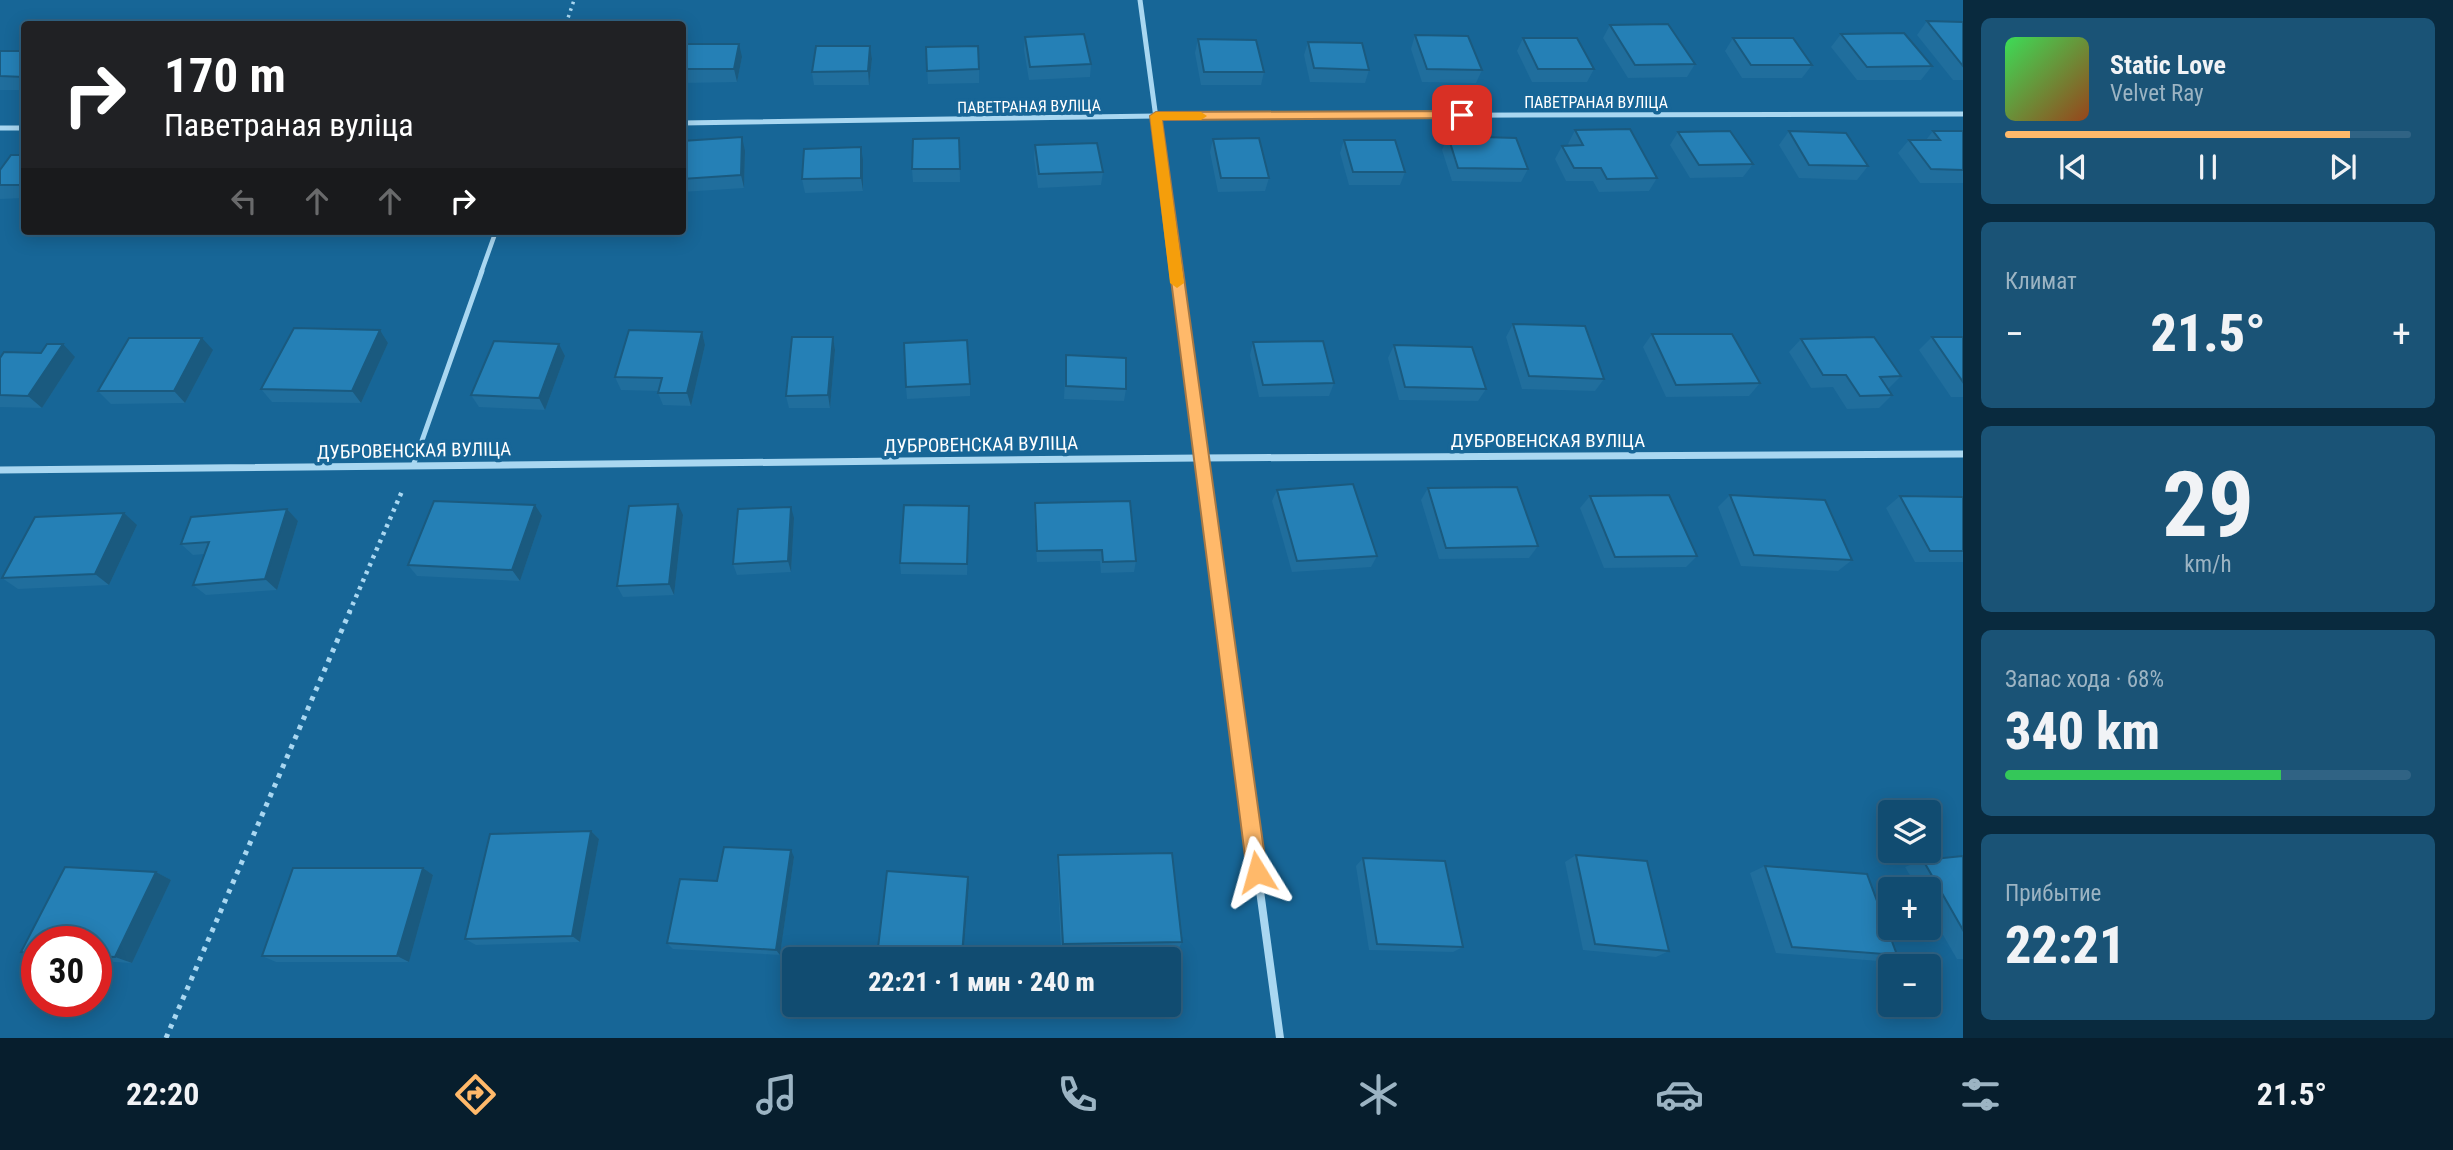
<!DOCTYPE html>
<html lang="ru">
<head>
<meta charset="utf-8">
<style>
  :root { --surface:#114c71; --page:#1a5376; --text:#f1f3f6; --muted:#9cb4c3; --line:#306384; --accent:#ffb96a }
  body { margin:0; font-family:"Roboto Condensed",sans-serif; background:var(--page); color:var(--text); height:100vh; display:flex; flex-direction:column; font-size:26px; white-space:nowrap }
  * { box-sizing:border-box; margin:0 }
  p { font-size:23px; color:var(--muted) }
  .icon { flex:none; width:38px; height:38px; fill:none; stroke:currentColor; stroke-width:2; stroke-linecap:round; stroke-linejoin:round }
  .map { position:relative; flex:1; overflow:hidden }
  .panel { display:flex; flex-direction:column; gap:18px; padding:18px; background:#092a3e; width:490px }
  .panel>* { flex:none }
  .hud { position:absolute; left:21px; top:21px; width:665px; height:214px; border-radius:7px; box-shadow:0 4px 18px #0003,0 0 0 2px var(--line); background:#202124; color:#fff; overflow:hidden }
  .buttons { position:absolute; left:1878px; top:800px; display:grid; gap:14px }
  .buttons a { display:grid; place-items:center; width:63px; height:63px; border-radius:7px; background:var(--surface); box-shadow:0 4px 18px #0003,0 0 0 2px var(--line); font-size:35px }
  .speed { position:absolute; left:21px; top:926px; display:flex; gap:14px; font-size:35px; font-weight:700; text-align:center }
  .speed>* { display:grid; place-content:center; width:91px; height:91px; border-radius:50%; background:var(--surface); box-shadow:0 4px 18px #0003,0 0 0 2px var(--line); line-height:1 }
  .speed .limit { border:10px solid #d22; background:#fff; color:#111 }
  .pin { position:absolute; display:grid; place-items:center; width:60px; height:60px; color:#fff; margin:-30px; border-radius:14px; box-shadow:0 4px 10px #0006 }
  .me { position:absolute; width:77px; margin:-38px; rotate:352deg; stroke-linejoin:round; filter:drop-shadow(0 0 5px #0008) }
  .turn { display:flex; align-items:center; gap:24px; height:147px; padding:0 28px; font-size:32px }
  .turn .icon { width:91px; height:91px; stroke-width:2.5 }
  .turn b { display:block; font-size:49px; line-height:60px }
  .lanes { display:flex; align-items:center; height:66px; padding:0 28px; background:#0003; justify-content:center; gap:35px; direction:ltr }
  .lanes .off { opacity:.35 }
  .big { font-size:52px; font-weight:800; line-height:1.1 }
  .panel .widget { flex:1; display:flex; flex-direction:column; justify-content:center; gap:10px; min-width:0; padding:0 24px; border-radius:10px; background:var(--page) }
  .panel .dial { align-items:center; gap:0 }
  .dial b { font-size:91px; line-height:1 }
  .song { display:flex; align-items:center; gap:21px }
  .cover { width:84px; height:84px; border-radius:10px; background:linear-gradient(135deg,hsl(130 70% 55%),hsl(20 70% 35%)) }
  .played { height:7px; border-radius:4px; background:linear-gradient(90deg,var(--accent) 85%,var(--line) 85%) }
  .keys { display:flex; justify-content:space-around; direction:ltr }
  .heat { display:flex; justify-content:space-between; align-items:center; font-size:38px; direction:ltr }
  .charge { height:10px; border-radius:5px; background:linear-gradient(90deg,#34c759 68%,var(--line) 0) }
  .trip { position:absolute; left:782px; top:947px; width:399px; height:70px; border-radius:7px; background:var(--surface); box-shadow:0 4px 18px #0003,0 0 0 2px var(--line); font-weight:800; line-height:70px; text-align:center }
  .dock { display:flex; height:112px; justify-content:space-around; align-items:center; background:#071e2d; color:var(--muted) }
  .dock .icon { width:49px; height:49px }
  .dock .current { color:var(--accent) }
  .dock b { font-size:32px; color:var(--text) }
  main { display:flex; flex:1; min-height:0 }
  .map>svg:first-child { display:block }
  .lines { fill:none; stroke-linecap:round; stroke-linejoin:round }
  .path-far2 { stroke:#a9d7f1; stroke-width:3.5; stroke-dasharray:2.5 4.5; stroke-linecap:butt }
  .path-far1 { stroke:#a9d7f1; stroke-width:4.5; stroke-dasharray:3.5 5; stroke-linecap:butt }
  .path { stroke:#a9d7f1; stroke-width:5; stroke-dasharray:4.5 6; stroke-linecap:butt }
  .service-far1 { stroke:#a9d7f1; stroke-width:4.5 }
  .service { stroke:#a9d7f1; stroke-width:5 }
  .minor-far2 { stroke:#a9d7f1; stroke-width:5 }
  .minor-far1 { stroke:#a9d7f1; stroke-width:7 }
  .minor { stroke:#a9d7f1; stroke-width:8 }
  .wall { fill:#206e9d }
  .shaded-wall { fill:#1a5a7f }
  .building { fill:#2580b6; stroke:#1a5a7f; stroke-width:2 }
  .route { fill:#ffb96a; stroke:#a67845; stroke-width:2 }
  .slow { fill:#f59e0b }
  .labels { text-anchor:middle; stroke-width:7; stroke-linejoin:round; paint-order:stroke }
  .far-street-label { font-size:16px; fill:#fff; stroke:#176697 }
  .street-label { font-size:19px; fill:#fff; stroke:#176697 }
</style>
</head>
<body>
<main>
<div class="map">
<svg width="1963" height="1038" viewBox="0 0 1963 1038">
  <rect width="100%" height="100%" fill="#176697"/>
  <g class="lines">
    <polyline class="path-far2" points="566,24 574,0"/>
    <polyline class="path-far1" points="349,613 403,489"/>
    <polyline class="path" points="166,1038 350,611"/>
    <polyline class="service-far1" points="481,273 496,231"/>
    <polyline class="service" points="413,466 482,271"/>
    <g class="minor-far2">
      <polyline points="1140,0 1177,273"/>
      <polyline points="682,123 1156,116 1963,114"/>
      <polyline points="0,128 24,128"/>
    </g>
    <g class="minor-far1">
      <polyline points="1177,271 1223,613"/>
      <polyline points="0,470 1200,458 1963,454"/>
    </g>
    <polyline class="minor" points="1222,611 1280,1038"/>
  </g>
  <g class="wall">
    <polygon points="1927,21 1963,22 1963,80 1953,80 1917,35"/>
    <polygon points="1610,25 1695,64 1687,77 1628,78 1603,38"/>
    <polygon points="1841,34 1932,66 1921,80 1857,80 1831,47"/>
    <polygon points="1415,35 1482,70 1476,83 1422,82 1411,49"/>
    <polygon points="1025,37 1091,64 1090,77 1029,80 1024,50"/>
    <polygon points="1523,38 1594,69 1587,82 1532,82 1517,51"/>
    <polygon points="1733,38 1812,65 1802,78 1742,78 1725,51"/>
    <polygon points="1198,39 1264,72 1261,85 1201,85 1195,53"/>
    <polygon points="1308,42 1369,70 1365,83 1310,82 1304,55"/>
    <polygon points="870,46 872,59 869,85 814,85 812,72"/>
    <polygon points="926,47 979,69 979,83 928,84"/>
    <rect x="0" y="51" width="24" height="39"/>
    <polygon points="742,57 737,82 684,83 682,75 682,63"/>
    <polygon points="1575,130 1657,178 1649,191 1599,192 1593,181 1566,181 1555,159 1562,146 1569,145 1568,144"/>
    <polygon points="1789,131 1868,166 1857,180 1799,178 1779,145"/>
    <polygon points="1933,131 1963,131 1963,183 1920,183 1898,153 1909,140 1926,140"/>
    <polygon points="1678,132 1753,164 1743,177 1690,178 1670,145"/>
    <polygon points="1448,136 1528,169 1521,182 1452,181 1442,150"/>
    <polygon points="959,138 960,182 913,182 912,169"/>
    <polygon points="1213,139 1269,178 1265,191 1218,192 1210,152"/>
    <polygon points="1344,140 1405,172 1400,185 1349,185 1340,153"/>
    <polygon points="682,141 745,151 744,188 682,192"/>
    <polygon points="1035,145 1103,172 1101,185 1038,188 1034,158"/>
    <polygon points="24,155 24,198 0,199 0,170"/>
    <polygon points="863,160 863,191 805,193 802,179"/>
    <polygon points="1513,324 1604,379 1595,391 1522,389 1506,337"/>
    <polygon points="380,330 388,343 361,403 272,402 261,389"/>
    <polygon points="702,332 705,345 691,406 663,405 658,393 659,391 621,390 615,377"/>
    <polygon points="1652,334 1760,383 1749,396 1666,397 1643,347"/>
    <polygon points="833,337 835,350 830,408 789,408 786,396"/>
    <polygon points="1932,337 1963,337 1963,397 1951,397 1919,350"/>
    <polygon points="1801,339 1901,376 1888,389 1892,395 1879,408 1847,409 1833,387 1811,388 1789,352"/>
    <polygon points="1253,342 1334,383 1329,396 1259,397 1250,355"/>
    <polygon points="559,344 565,356 545,410 479,407 471,395"/>
    <polygon points="1394,345 1486,389 1478,401 1399,400 1388,358"/>
    <polygon points="213,350 185,403 111,404 98,391"/>
    <polygon points="41,353 75,357 42,408 0,407 0,358"/>
    <polygon points="1066,355 1126,389 1124,401 1064,399"/>
    <polygon points="970,384 970,396 907,399 906,387"/>
    <polygon points="1428,488 1538,546 1529,558 1439,559 1421,500"/>
    <polygon points="1277,490 1377,556 1371,567 1292,572 1272,501"/>
    <polygon points="1730,495 1852,560 1838,571 1741,566 1718,507"/>
    <polygon points="1590,496 1697,556 1686,567 1604,568 1580,508"/>
    <polygon points="1900,496 1963,497 1963,562 1915,562 1886,508"/>
    <polygon points="1035,503 1136,561 1134,572 1101,573 1100,561 1037,562 1034,514"/>
    <polygon points="969,506 967,575 901,574 900,563"/>
    <polygon points="287,509 298,521 277,590 206,595 193,585 204,554 193,555 181,544"/>
    <polygon points="683,515 674,595 623,597 617,586"/>
    <polygon points="542,516 520,581 417,576 408,565"/>
    <polygon points="794,518 791,572 737,575 733,564"/>
    <polygon points="137,525 109,585 18,589 2,578"/>
    <polygon points="591,831 599,839 580,942 476,945 465,939"/>
    <polygon points="1058,855 1182,942 1179,948 1061,950 1057,862"/>
    <polygon points="1576,855 1669,951 1656,957 1583,950 1565,862"/>
    <polygon points="1963,856 1963,959 1957,959 1928,909 1928,889 1918,889 1905,867 1923,860"/>
    <polygon points="794,857 780,955 673,949 667,943 717,881"/>
    <polygon points="1363,858 1463,947 1453,952 1369,950 1356,866"/>
    <polygon points="1765,866 1897,955 1879,961 1776,953 1750,873"/>
    <polygon points="65,867 156,872 171,880 132,963 96,961 96,942 37,942 37,957 21,952"/>
    <polygon points="423,868 433,875 409,962 276,962 262,956"/>
    <polygon points="969,884 963,959 944,959 880,954 878,948"/>
  </g>
  <g class="shaded-wall">
    <polygon points="739,44 742,57 737,82 734,69"/>
    <polygon points="870,46 872,59 869,85 868,71"/>
    <polygon points="742,137 745,151 744,188 741,175"/>
    <polygon points="861,147 863,160 863,191 861,178"/>
    <polygon points="380,330 388,343 361,403 352,391"/>
    <polygon points="702,332 705,345 691,406 687,393"/>
    <polygon points="833,337 835,350 830,408 828,395"/>
    <polygon points="202,338 213,350 185,403 174,391"/>
    <polygon points="63,344 75,357 42,408 28,396"/>
    <polygon points="559,344 565,356 545,410 539,398"/>
    <polygon points="678,504 683,515 674,595 669,584"/>
    <polygon points="535,505 542,516 520,581 512,570"/>
    <polygon points="791,507 794,518 791,572 788,561"/>
    <polygon points="287,509 298,521 277,590 265,579"/>
    <polygon points="124,513 137,525 109,585 95,574"/>
    <polygon points="591,831 599,839 580,942 572,936"/>
    <polygon points="791,850 794,857 780,955 776,950"/>
    <polygon points="423,868 433,875 409,962 397,956"/>
    <polygon points="156,872 171,880 132,963 115,957"/>
    <polygon points="968,877 969,884 963,959 962,955"/>
  </g>
  <g class="building">
    <polygon points="1927,21 1963,22 1963,66"/>
    <polygon points="1668,24 1695,64 1635,65 1610,25"/>
    <polygon points="1904,33 1932,66 1867,67 1841,34"/>
    <polygon points="1084,34 1091,64 1030,67 1025,37"/>
    <polygon points="1415,35 1468,36 1482,70 1427,69"/>
    <polygon points="1523,38 1577,38 1594,69 1538,69"/>
    <polygon points="1733,38 1793,38 1812,65 1751,65"/>
    <polygon points="1198,39 1256,40 1264,72 1204,72"/>
    <polygon points="1308,42 1362,43 1369,70 1314,68"/>
    <polygon points="687,44 739,44 734,69 682,69 682,63"/>
    <polygon points="816,46 870,46 868,71 812,72"/>
    <polygon points="978,46 979,69 927,71 926,47"/>
    <polygon points="0,51 24,51 24,77 0,76"/>
    <polygon points="1630,129 1657,178 1607,179 1601,168 1574,168 1562,146 1583,145 1575,130"/>
    <polygon points="1730,131 1753,164 1699,165 1678,132"/>
    <polygon points="1789,131 1846,133 1868,166 1809,165"/>
    <polygon points="1933,131 1963,131 1963,170 1931,169 1909,140 1940,140"/>
    <polygon points="1448,136 1516,138 1528,169 1458,168"/>
    <polygon points="742,137 741,175 682,179 682,141"/>
    <polygon points="959,138 960,169 912,169 913,139"/>
    <polygon points="1259,138 1269,178 1221,178 1213,139"/>
    <polygon points="1344,140 1395,140 1405,172 1353,172"/>
    <polygon points="1097,143 1103,172 1039,174 1035,145"/>
    <polygon points="861,147 861,178 802,179 804,149"/>
    <polygon points="11,155 24,155 24,185 0,185 0,170"/>
    <polygon points="1513,324 1585,326 1604,379 1529,376"/>
    <polygon points="294,328 380,330 352,391 261,389"/>
    <polygon points="629,330 702,332 687,393 658,393 662,378 615,377"/>
    <polygon points="1652,334 1732,334 1760,383 1676,385"/>
    <polygon points="792,337 833,337 828,395 786,396"/>
    <polygon points="1874,337 1901,376 1880,377 1892,395 1860,396 1846,375 1823,375 1801,339"/>
    <polygon points="1932,337 1963,337 1963,382"/>
    <polygon points="129,338 202,338 174,391 98,391"/>
    <polygon points="967,340 970,384 906,387 904,343"/>
    <polygon points="494,341 559,344 539,398 471,395"/>
    <polygon points="1323,341 1334,383 1263,385 1253,342"/>
    <polygon points="47,344 63,344 28,396 0,395 0,358 4,352 41,353"/>
    <polygon points="1394,345 1472,347 1486,389 1405,387"/>
    <polygon points="1066,355 1126,358 1126,389 1066,386"/>
    <polygon points="1353,484 1377,556 1297,561 1277,490"/>
    <polygon points="1517,487 1538,546 1446,548 1428,488"/>
    <polygon points="1669,495 1697,556 1615,557 1590,496"/>
    <polygon points="1730,495 1825,500 1852,560 1754,555"/>
    <polygon points="1900,496 1963,497 1963,551 1930,551"/>
    <polygon points="434,501 535,505 512,570 408,565"/>
    <polygon points="1130,501 1136,561 1103,562 1102,550 1037,551 1035,503"/>
    <polygon points="678,504 669,584 617,586 629,506"/>
    <polygon points="904,505 969,506 967,564 900,563"/>
    <polygon points="791,507 788,561 733,564 738,509"/>
    <polygon points="287,509 265,579 193,585 209,542 181,544 191,517"/>
    <polygon points="124,513 95,574 2,578 35,517"/>
    <polygon points="591,831 572,936 465,939 490,834"/>
    <polygon points="724,847 791,850 776,950 667,943 680,879 717,881"/>
    <polygon points="1172,853 1182,942 1063,944 1058,855"/>
    <polygon points="1576,855 1647,861 1669,951 1595,944"/>
    <polygon points="1963,856 1963,930 1923,860"/>
    <polygon points="1363,858 1445,861 1463,947 1377,944"/>
    <polygon points="1765,866 1867,874 1897,955 1792,947"/>
    <polygon points="65,867 156,872 115,957 96,956 96,942 37,942 37,953 21,952"/>
    <polygon points="293,868 423,868 397,956 262,956"/>
    <polygon points="887,871 968,877 962,955 878,948"/>
  </g>
  <polygon class="route" points="1462,111 1468,115 1466,118 1162,120 1267,872 1264,879 1257,882 1250,879 1247,872 1150,116 1156,112"/>
  <polygon class="slow" points="1156,112 1201,112 1207,116 1201,120 1162,120 1184,283 1177,288 1170,283 1150,116"/>
  <g class="labels">
    <g class="far-street-label">
      <text x="1596" y="108">ПАВЕТРАНАЯ ВУЛІЦА</text>
      <text transform="translate(1029 106) rotate(-1)" y="6">ПАВЕТРАНАЯ ВУЛІЦА</text>
    </g>
    <g class="street-label">
      <text x="1548" y="447">ДУБРОВЕНСКАЯ ВУЛІЦА</text>
      <text transform="translate(981 444) rotate(-1)" y="7">ДУБРОВЕНСКАЯ ВУЛІЦА</text>
      <text transform="translate(414 450) rotate(-1)" y="7">ДУБРОВЕНСКАЯ ВУЛІЦА</text>
    </g>
  </g>
</svg>
<div class="buttons">
<a><svg class="icon" aria-label="layers" viewBox="0 0 24 24"><path d="M12 4l9 5-9 5-9-5zM3 14l9 5 9-5"/></svg></a>
<a>+</a>
<a>−</a>
</div>
<div class="speed"><div class="limit">30</div></div>
<div class="pin" style="left:1462px;top:115px;background:#d93025"><svg class="icon" aria-label="arrive" viewBox="0 0 24 24"><path d="M6 21V4h12l-3 4 3 4H6"/></svg></div>
<svg class="me" style="left:1257px;top:872px" viewBox="-20 -20 40 40"><path d="M0-17L14 15 0 8-14 15z" fill="#ffb96a" stroke="#fff" stroke-width="4"/></svg>
<div class="trip">22:21 · 1 мин · 240 m</div>
<div class="hud">
<div class="turn"><svg class="icon" aria-label="right" viewBox="0 0 24 24"><path d="M7 20v-9h11M14 6l5 5-5 5"/></svg><div><b>170 m</b>Паветраная вуліца</div></div>
<div class="lanes"><svg class="icon off" aria-label="left" viewBox="0 0 24 24"><path d="M17 20v-9H6M10 6l-5 5 5 5"/></svg><svg class="icon off" aria-label="ahead" viewBox="0 0 24 24"><path d="M12 20V5M6 11l6-6 6 6"/></svg><svg class="icon off" aria-label="ahead" viewBox="0 0 24 24"><path d="M12 20V5M6 11l6-6 6 6"/></svg><svg class="icon" aria-label="right" viewBox="0 0 24 24"><path d="M7 20v-9h11M14 6l5 5-5 5"/></svg></div>
</div>
</div>
<section class="panel">
<div class="widget">
<div class="song"><i class="cover"></i><div><b>Static Love</b><p>Velvet Ray</p></div></div>
<div class="played"></div>
<div class="keys"><svg class="icon" aria-label="previous" viewBox="0 0 24 24"><path d="M18 5L8 12l10 7zM5 5v14"/></svg><svg class="icon" aria-label="pause" viewBox="0 0 24 24"><path d="M8 5v14M16 5v14"/></svg><svg class="icon" aria-label="next" viewBox="0 0 24 24"><path d="M6 5l10 7-10 7zM19 5v14"/></svg></div>
</div>
<div class="widget"><p>Климат</p>
<div class="heat"><a>−</a><b class="big">21.5°</b><a>+</a></div>
</div>
<div class="widget dial"><b>29</b><p>km/h</p></div>
<div class="widget"><p>Запас хода · 68%</p><b class="big">340 km</b><div class="charge"></div></div>
<div class="widget"><p>Прибытие</p><b class="big">22:21</b></div>
</section>
</main>
<nav class="dock">
<b>22:20</b>
<svg class="icon current" aria-label="directions" viewBox="0 0 24 24"><path d="M12 3l9 9-9 9-9-9zM9 14v-3h6M13 9l2 2-2 2"/></svg>
<svg class="icon" aria-label="music" viewBox="0 0 24 24"><path d="M9 18V5l10-2v13"/><circle cx="6" cy="18" r="3"/><circle cx="16" cy="16" r="3"/></svg>
<svg class="icon" aria-label="phone" viewBox="0 0 24 24"><path d="M5 4h4l2 5-3 2q2 4 5 5l2-3 5 2v4C11 20 4 13 5 4z"/></svg>
<svg class="icon" aria-label="climate" viewBox="0 0 24 24"><path d="M12 3v18M4 7l16 10M4 17L20 7"/></svg>
<svg class="icon" aria-label="car" viewBox="0 0 24 24"><path d="M5 17H2v-5l4-1 3-4h7l3 4 3 1v5h-3M9 17h6M6 11h13"/><circle cx="7" cy="17" r="2"/><circle cx="17" cy="17" r="2"/></svg>
<svg class="icon" aria-label="filters" viewBox="0 0 24 24"><path d="M4 7h16M4 17h16"/><circle cx="9" cy="7" r="2"/><circle cx="15" cy="17" r="2"/></svg>
<b>21.5°</b>
</nav>
</body>
</html>
